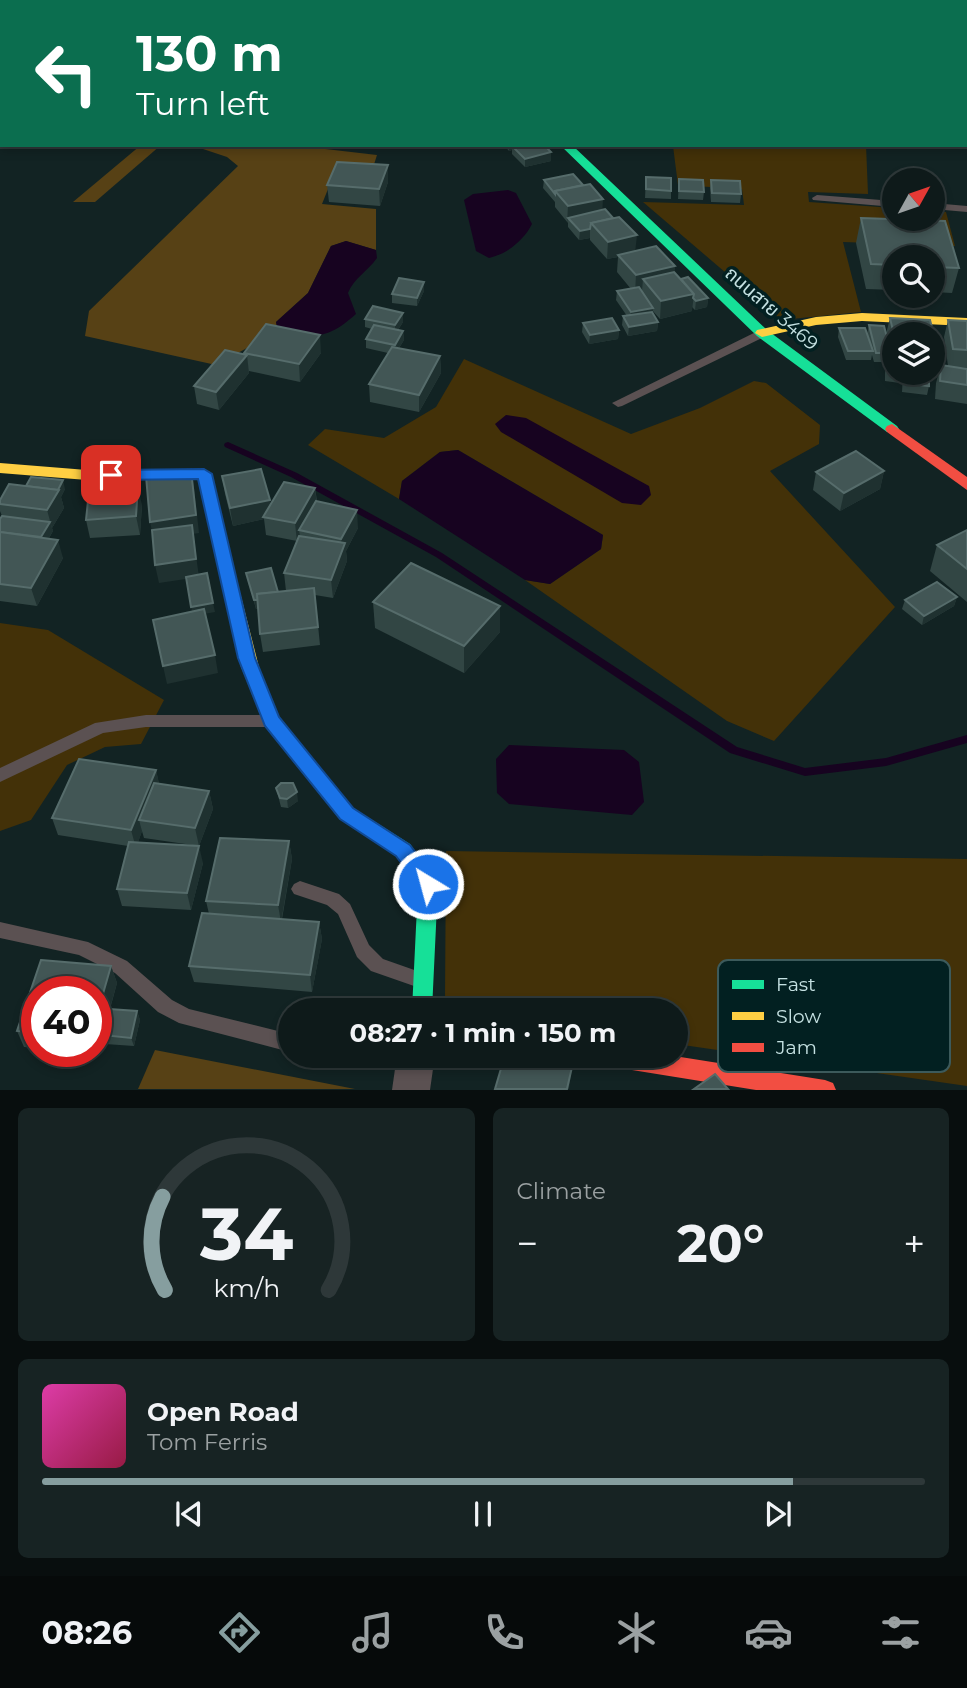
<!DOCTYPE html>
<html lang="en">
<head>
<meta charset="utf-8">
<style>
  :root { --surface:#0e1a1a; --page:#172323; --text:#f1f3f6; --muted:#9ba1a2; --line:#2e3839; --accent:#869e9f }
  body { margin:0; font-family:Montserrat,"Noto Sans Thai",sans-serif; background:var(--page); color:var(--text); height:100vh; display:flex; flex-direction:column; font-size:26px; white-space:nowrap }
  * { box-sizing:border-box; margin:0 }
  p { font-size:23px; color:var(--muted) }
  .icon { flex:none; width:38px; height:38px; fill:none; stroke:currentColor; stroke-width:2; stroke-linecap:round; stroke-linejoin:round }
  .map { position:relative; height:1090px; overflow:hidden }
  .panel { display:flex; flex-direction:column; gap:18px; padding:18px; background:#080e0e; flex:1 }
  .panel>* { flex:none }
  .hud { position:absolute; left:0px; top:0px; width:968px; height:147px; box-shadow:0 4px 10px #0003,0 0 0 2px var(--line); background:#0b6e4f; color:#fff; overflow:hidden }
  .needle { width:46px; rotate:50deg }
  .tools { position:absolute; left:882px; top:168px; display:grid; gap:14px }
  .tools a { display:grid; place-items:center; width:63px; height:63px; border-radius:50%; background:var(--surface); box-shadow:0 4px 10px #0003,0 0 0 2px var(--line); font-size:35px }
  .speed { position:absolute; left:21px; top:976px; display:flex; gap:14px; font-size:35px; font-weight:700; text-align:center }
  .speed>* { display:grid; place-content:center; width:91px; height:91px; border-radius:50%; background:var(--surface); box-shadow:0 4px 10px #0003,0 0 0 2px var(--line); line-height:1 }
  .speed .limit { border:10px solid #d22; background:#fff; color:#111 }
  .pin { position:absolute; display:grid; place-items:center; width:60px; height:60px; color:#fff; margin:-30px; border-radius:14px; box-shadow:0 4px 10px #0006 }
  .me { position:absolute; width:77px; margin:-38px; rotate:323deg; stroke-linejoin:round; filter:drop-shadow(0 0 5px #0008) }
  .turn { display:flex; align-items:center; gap:24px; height:147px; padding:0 21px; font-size:32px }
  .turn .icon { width:91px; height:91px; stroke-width:2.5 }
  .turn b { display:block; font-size:49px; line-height:60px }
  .big { font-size:52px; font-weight:700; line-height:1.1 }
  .panel .tile { flex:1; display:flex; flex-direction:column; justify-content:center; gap:10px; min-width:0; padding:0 24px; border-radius:10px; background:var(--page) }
  .panel .dial { align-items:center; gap:0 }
  .dial svg { height:182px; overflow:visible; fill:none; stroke:var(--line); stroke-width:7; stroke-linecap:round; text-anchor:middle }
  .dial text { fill:var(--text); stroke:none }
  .song { display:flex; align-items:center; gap:21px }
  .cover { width:84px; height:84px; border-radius:10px; background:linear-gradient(135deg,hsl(320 70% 55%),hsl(340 70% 35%)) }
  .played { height:7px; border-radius:4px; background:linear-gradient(90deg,var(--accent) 85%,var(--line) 85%) }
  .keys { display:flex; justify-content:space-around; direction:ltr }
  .heat { display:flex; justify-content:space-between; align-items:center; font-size:38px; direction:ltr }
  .panel .tiles { flex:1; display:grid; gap:18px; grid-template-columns:1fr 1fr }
  .tile:last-child { grid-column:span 2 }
  .trip { position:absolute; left:278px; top:998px; width:410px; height:70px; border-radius:35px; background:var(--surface); box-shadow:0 4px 10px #0003,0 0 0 2px var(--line); font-weight:700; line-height:70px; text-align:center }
  .dock { display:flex; height:112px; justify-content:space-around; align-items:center; background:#060a0a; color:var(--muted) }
  .dock .icon { width:49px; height:49px }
  .dock .active { color:var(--accent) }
  .dock b { font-size:32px; color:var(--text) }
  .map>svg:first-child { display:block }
  .green { fill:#433108 }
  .forest { fill:#574115 }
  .water { fill:#170320 }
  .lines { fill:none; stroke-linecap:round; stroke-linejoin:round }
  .stream { fill:#170320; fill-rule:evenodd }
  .lane { fill:#5b5152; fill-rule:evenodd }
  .street { fill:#5b5152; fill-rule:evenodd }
  .fast { fill:#16e098; fill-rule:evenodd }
  .slow { fill:#ffcf43; fill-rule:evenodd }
  .jam { fill:#f24e42; fill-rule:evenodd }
  .wall { fill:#324644 }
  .shaded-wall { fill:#1f3130 }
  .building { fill:#425655; stroke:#566c6b; stroke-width:2 }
  .route { fill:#1a73e8; stroke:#114b97; stroke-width:2 }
  .labels { text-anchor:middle; stroke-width:7; stroke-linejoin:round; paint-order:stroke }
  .street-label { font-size:19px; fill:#c5e1e2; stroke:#022021 }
  .key { fill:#022021; stroke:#3c5a5b; stroke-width:2 }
  .key-label { font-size:19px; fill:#c5e1e2 }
</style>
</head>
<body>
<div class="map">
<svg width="967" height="1090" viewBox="0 0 967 1090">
  <rect width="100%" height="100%" fill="#122323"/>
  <g class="green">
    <polygon points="866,145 868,194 808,192 809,202 894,208 894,219 933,219 933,211 946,212 955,246 843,242 861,312 781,320 643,202 744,205 742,189 678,185 673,146"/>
    <polygon points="464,359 631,434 700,408 754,381 766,383 820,425 819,444 770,471 895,607 774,741 727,721 525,580 550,584 601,549 603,535 458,450 440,452 402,481 399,499 308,445 325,429 384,438 436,407"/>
    <polygon points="0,623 48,630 164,700 141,744 105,747 67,765 31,820 0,831"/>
    <polygon points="446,851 967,859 967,1086 676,1044 676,1010 458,1010 445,998"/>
  </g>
  <g class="forest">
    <polygon points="141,145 161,145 95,202 73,202"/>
    <polygon points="191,145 291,145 377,155 370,177 334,174 322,204 376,209 376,250 346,241 331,246 308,293 276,322 278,331 216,365 85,336 89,311 238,166 227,157"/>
    <polygon points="155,1050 355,1089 138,1089"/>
  </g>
  <g class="water">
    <path d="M508,190l8,3 16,31c-8,16 -25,30 -43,34l-13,-7 -12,-51 9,-6z"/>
    <path d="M346,241l30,9 1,8c-10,14 -23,20 -29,35l8,21c-29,26 -41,24 -78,17l-2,-9 32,-29 23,-47z"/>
    <polygon points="506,415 526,418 649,486 651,495 641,505 622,503 501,432 495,424"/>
    <polygon points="458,450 603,535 601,549 550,584 525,580 399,499 402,481 440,452"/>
    <polygon points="509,745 624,750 639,762 644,802 632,815 509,804 497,793 496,759"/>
  </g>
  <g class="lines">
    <polygon class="stream" points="228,442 297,473 442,553 737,747 805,768 886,758 967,735 967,743 886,766 805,776 730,753 436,557 291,477 225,447 224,445 225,443"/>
    <g class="lane">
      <polygon points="817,195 894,201 894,207 813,200 812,198"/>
      <polygon points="933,203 967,206 967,212 933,209"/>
      <polygon points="762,329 766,330 766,336 622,406 618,407 612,403"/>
      <polygon points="146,715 271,715 277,717 279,721 277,725 271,727 146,727 103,733 0,782 0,768 95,723"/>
      <polygon points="300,881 339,894 350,904 369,945 383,959 420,972 423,978 420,984 414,986 371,971 357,957 338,914 327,905 294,894 291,889 294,884"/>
      <polygon points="0,922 88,942 127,961 172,1000 189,1009 290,1034 290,1052 179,1023 158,1012 115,973 79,955 0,938"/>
      <polygon points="329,1055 422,1055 424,1059 421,1065 414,1068 338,1064 331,1061"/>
    </g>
    <polygon class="street" points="397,1055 435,1055 430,1090 392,1090"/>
    <g class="fast">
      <polygon points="456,0 466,0 455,2"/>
      <polygon points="560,145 572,145 767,330 897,426 899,429 897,432 887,432 757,336"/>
      <polygon points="250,661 256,662 259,667 279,718 353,808 410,844 435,878 438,884 432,1010 412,1010 418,886 396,856 339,818 266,726 241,667 244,662"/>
    </g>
    <g class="slow">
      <polygon points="862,313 967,318 967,326 862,321 816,325 762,337 755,333 757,330 816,317"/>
      <polygon points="0,463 87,470 209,471 259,667 256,672 244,672 241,667 198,479 87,480 0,473"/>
    </g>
    <g class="jam">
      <polygon points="892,424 967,477 967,490 887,432 885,429 887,426"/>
      <polygon points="590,1055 668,1055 825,1080 833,1083 836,1090 756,1090 601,1065 593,1062"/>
    </g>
  </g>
  <g class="wall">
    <rect x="495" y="0" width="121" height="2"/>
    <polygon points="623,0 652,0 652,1 655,1 655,0 670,0 670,2 623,2"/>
    <rect x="764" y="0" width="46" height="2"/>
    <polygon points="966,59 967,60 967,99 966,99"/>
    <polygon points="504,145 544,145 551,152 551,161 525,167 512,154 512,150 509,151"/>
    <polygon points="646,177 671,191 671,199 645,198"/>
    <polygon points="679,179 704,192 703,200 678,199"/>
    <polygon points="544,180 602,210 635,251 675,266 674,272 681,279 708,298 707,307 695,310 692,307 692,311 660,319 652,310 652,313 658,322 657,331 628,336 622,325 623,316 627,316 616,300 617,291 631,289 617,272 618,257 607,259 590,240 590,238 579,240 568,227 568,223 555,207 555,202 543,188"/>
    <polygon points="711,180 741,194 740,203 711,202 710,188"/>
    <polygon points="894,180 894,192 890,190 892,182"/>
    <polygon points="388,182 380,206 329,202 327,185"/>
    <polygon points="861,218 959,268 952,293 933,292 933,257 894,257 894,290 866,289 856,243"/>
    <polygon points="424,291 417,306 392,303 392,294"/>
    <polygon points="403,313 403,322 398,330 403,331 404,340 399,348 440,356 441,373 419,412 370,402 369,384 388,353 366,348 366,339 372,329 365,327 365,319"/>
    <polygon points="890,318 930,320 937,347 933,364 933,334 894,334 894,373 902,373 900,383 885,381 885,368 886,362 874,362 872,355 871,360 846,360 838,337 839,328 865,328 867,334 869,325 884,326 886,334"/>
    <polygon points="948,320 967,321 967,368 954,367 967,369 967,404 935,399 936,383 941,365 948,366 944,337"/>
    <polygon points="583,323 619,330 618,339 589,344 582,332"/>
    <polygon points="244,353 321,353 300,382 249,371 249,373 219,410 197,404 194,386 244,355"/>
    <polygon points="903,373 929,373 929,386 927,395 902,392"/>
    <polygon points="884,471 880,489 840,511 813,490 816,472"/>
    <polygon points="222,476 271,504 315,488 317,501 358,528 346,551 347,561 333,598 315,595 320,645 263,652 260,634 258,609 256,609 246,573 278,592 286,591 284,573 297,541 266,535 264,519 233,526 225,494"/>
    <polygon points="65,489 61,497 64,508 52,528 53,531 49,538 63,558 37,606 0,601 0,519 2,516 0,511 0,500"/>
    <polygon points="142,505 140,535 90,538 86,520"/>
    <polygon points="967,530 967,602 930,571 937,545"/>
    <polygon points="957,597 954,606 922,625 902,609 905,600"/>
    <polygon points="373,602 500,632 464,673 375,628"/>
    <polygon points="156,770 159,784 209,791 213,809 199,846 144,838 142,831 138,842 203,863 191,910 122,906 117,889 128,846 58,835 52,818"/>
    <polygon points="276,788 298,801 288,808 281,807"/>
    <polygon points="289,841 292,859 282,919 319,922 322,939 312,992 194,982 189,966 209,914 206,901"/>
    <polygon points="41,960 111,966 117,983 110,1009 137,1011 140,1020 134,1046 105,1044 102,1035 97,1054 76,1052 96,1052 96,992 37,992 37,1048 24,1047 17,1031"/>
  </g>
  <g class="shaded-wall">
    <polygon points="509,145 535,145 512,146 512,150 509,151"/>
    <polygon points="551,152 551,161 525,167 525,159"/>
    <polygon points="388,165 388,182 380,206 379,189"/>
    <polygon points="603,199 602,216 568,218 567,223 568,206"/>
    <polygon points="590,229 590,238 579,240 580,231"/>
    <polygon points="637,235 635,253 618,255 618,257 607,259 608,242"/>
    <polygon points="675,266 673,283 643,279 642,291 635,293 636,275"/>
    <polygon points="424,282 424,291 417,306 417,298"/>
    <polygon points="694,294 692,311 660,319 661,301"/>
    <polygon points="708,298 707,307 695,310 696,301"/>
    <polygon points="653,308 652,317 630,321 631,312"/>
    <polygon points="403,313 403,322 395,334 395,325"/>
    <polygon points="658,322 657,331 628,336 629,327"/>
    <polygon points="619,330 618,339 589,344 590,335"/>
    <polygon points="403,331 404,340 395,354 395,345"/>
    <polygon points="320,335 321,353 300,382 299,364"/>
    <polygon points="247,355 249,373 219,410 216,392"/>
    <polygon points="440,356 441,373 419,412 419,395"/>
    <polygon points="191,470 194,488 199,533 193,534 199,577 159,583 155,565 154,540 150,522"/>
    <polygon points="884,471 880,489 840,511 844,493"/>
    <polygon points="63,480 65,489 61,497 64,508 52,528 47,510"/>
    <polygon points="138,487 142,505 140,535 136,516"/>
    <polygon points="315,488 317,506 299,530 300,537 297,542 295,523"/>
    <polygon points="270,500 272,518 263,517 264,519 233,526 230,508"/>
    <polygon points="357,510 358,528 346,551 347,561 333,598 331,580 342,551 341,539"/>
    <polygon points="50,522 53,531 43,548 40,539"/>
    <polygon points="58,540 63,558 37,606 31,588"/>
    <polygon points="279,595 281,604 256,609 254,600"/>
    <polygon points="957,597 954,606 922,625 924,616"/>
    <polygon points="213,603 215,612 193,616 191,607"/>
    <polygon points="500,606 500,632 464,673 464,646"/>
    <polygon points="215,655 218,673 167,684 163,666"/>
    <polygon points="156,770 160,788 139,820 142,831 136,848 131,830"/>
    <polygon points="209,791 213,809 199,846 195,828"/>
    <polygon points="297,792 298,801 288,808 287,799"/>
    <polygon points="289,841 292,859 281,922 278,905"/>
    <polygon points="199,846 203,863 191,910 187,893"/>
    <polygon points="319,922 322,939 312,992 310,975"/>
    <polygon points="111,966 117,983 97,1054 96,1018"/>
    <polygon points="137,1011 140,1020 134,1046 131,1038"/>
    <polygon points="572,1067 569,1089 567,1089"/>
  </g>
  <g class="building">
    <polygon points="336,0 369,0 369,2 335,2"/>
    <polygon points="375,0 395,0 395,2 374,2"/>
    <polygon points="398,0 419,0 419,2 397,2"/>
    <rect x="422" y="0" width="20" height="2"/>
    <polygon points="674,0 687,0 687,1 674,2"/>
    <polygon points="687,0 759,0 760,2 687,2"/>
    <polygon points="772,0 799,0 800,2 773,2"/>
    <polygon points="966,21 967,21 966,40"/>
    <polygon points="966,64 967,64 967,83 966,82"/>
    <polygon points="515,145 544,145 551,152 525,159 512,146"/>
    <polygon points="337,162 388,165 379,189 327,185"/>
    <polygon points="573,174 583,185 555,191 555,194 544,180"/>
    <polygon points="646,177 671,178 671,191 646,189"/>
    <polygon points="679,179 703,180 704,192 679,191"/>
    <polygon points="711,180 740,181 741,194 712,193"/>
    <polygon points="590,184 603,199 568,206 555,191"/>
    <polygon points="605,209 613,218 591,223 590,229 580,231 568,218"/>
    <polygon points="619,217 637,235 608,242 591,223"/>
    <polygon points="861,218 945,221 959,268 933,267 933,257 894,257 894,265 871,264"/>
    <polygon points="656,246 675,266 636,275 618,255"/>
    <polygon points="674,272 694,294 661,301 643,279"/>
    <polygon points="688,277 708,298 696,301 693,298 694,294 681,279"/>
    <polygon points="399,278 424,282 417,298 392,294"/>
    <polygon points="639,287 653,308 631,312 617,291"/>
    <polygon points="373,306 403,313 395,325 365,319"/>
    <polygon points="652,312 658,322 629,327 623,316"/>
    <polygon points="612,318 619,330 590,335 583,323"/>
    <polygon points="890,318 930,320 937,347 933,347 933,334 894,334 894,335"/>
    <polygon points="948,320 967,321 967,350 953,349"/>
    <polygon points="266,324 320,335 299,364 244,353"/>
    <polygon points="374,325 403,331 395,345 366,339"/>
    <polygon points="869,325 884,326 891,353 876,353"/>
    <polygon points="839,328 865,328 873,351 848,351"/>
    <polygon points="392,347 440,356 419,395 369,384"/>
    <polygon points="225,350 247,355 216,392 194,386"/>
    <polygon points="887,359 894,360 894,373 902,373 902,374 887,372"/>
    <polygon points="941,365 967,369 967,385 940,381"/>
    <polygon points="905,373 929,373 929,386 904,383"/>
    <polygon points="856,451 884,471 844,493 816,472"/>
    <polygon points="261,469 270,500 230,508 222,476"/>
    <polygon points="191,470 196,515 150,522 146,476"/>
    <polygon points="31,477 63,480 58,490 26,486"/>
    <polygon points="284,482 315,488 295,523 263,517"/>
    <polygon points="9,484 59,490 47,510 0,504 0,500"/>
    <polygon points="138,487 136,516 86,520 89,491"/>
    <polygon points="316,501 357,510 341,539 299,530"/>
    <polygon points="2,516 50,522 41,537 0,532 0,519"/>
    <polygon points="192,525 196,559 155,565 152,530"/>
    <polygon points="967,530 967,569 937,545"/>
    <polygon points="0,532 58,540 31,588 0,584"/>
    <polygon points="299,536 345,543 331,580 284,573"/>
    <polygon points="411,563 500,606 464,646 373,602"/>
    <polygon points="271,568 278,592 257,594 258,600 254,600 246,573"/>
    <polygon points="207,573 213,603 191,607 186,577"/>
    <polygon points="937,582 957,597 924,616 905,600"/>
    <polygon points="314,588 318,627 260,634 257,594"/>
    <polygon points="204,609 215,655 163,666 153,620"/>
    <polygon points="79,759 156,770 131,830 52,818"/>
    <polygon points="154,783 209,791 195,828 139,820"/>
    <polygon points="281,783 293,783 297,792 287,799 280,798 276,788"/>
    <polygon points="220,838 289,841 278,905 206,901"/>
    <polygon points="129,842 199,846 187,893 117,889"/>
    <polygon points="202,913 319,922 310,975 189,966"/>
    <polygon points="41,960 111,966 96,1018 96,992 37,992 37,1033 17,1031"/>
    <polygon points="109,1009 137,1011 131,1038 102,1035"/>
    <polygon points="505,1055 525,1055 572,1067 567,1089 495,1089"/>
    <polygon points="715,1074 728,1089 694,1089"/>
  </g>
  <polygon class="route" points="204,469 212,474 255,658 279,717 353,808 410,845 435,878 438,884 435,890 428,893 421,890 396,856 340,819 265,726 238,658 198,479 111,480 103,475 111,470"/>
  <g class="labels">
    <g class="street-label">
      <text transform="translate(772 308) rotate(41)" y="7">ถนนสาย 3469</text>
    </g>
  </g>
  <rect x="718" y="960" width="232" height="112" rx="10" class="key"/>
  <rect x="732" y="980" width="32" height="9" fill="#16e098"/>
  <rect x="732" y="1012" width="32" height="8" fill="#ffcf43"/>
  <rect x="732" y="1043" width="32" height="9" fill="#f24e42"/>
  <g class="key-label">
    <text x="776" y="991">Fast</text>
    <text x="776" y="1023">Slow</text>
    <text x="776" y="1054">Jam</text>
  </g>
</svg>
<div class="tools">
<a><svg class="needle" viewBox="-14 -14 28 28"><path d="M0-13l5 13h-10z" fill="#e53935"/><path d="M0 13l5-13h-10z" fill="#9ba1a2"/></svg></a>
<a><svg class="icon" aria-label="search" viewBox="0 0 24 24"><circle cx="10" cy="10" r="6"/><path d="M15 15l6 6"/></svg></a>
<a><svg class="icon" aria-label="layers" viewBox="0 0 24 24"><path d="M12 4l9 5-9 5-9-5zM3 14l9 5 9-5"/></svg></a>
</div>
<div class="speed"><div class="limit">40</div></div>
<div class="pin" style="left:111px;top:475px;background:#d93025"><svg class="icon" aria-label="arrive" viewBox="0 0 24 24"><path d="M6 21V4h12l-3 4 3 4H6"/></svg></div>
<svg class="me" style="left:428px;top:884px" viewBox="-20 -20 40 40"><circle r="17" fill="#1a73e8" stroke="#fff" stroke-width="3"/><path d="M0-11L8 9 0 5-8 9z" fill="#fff"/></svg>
<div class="trip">08:27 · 1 min · 150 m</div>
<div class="hud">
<div class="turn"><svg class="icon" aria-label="left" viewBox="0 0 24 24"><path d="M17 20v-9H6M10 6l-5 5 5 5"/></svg><div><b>130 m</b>Turn left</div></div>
</div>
</div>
<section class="panel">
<div class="tiles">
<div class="tile dial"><svg viewBox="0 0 100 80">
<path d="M14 69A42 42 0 1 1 86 69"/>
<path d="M14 69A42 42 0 0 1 13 28" stroke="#869e9f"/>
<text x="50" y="56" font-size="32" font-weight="700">34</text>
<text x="50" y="72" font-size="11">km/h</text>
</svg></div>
<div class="tile"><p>Climate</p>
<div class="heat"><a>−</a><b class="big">20°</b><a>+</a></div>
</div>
<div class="tile">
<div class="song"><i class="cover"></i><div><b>Open Road</b><p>Tom Ferris</p></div></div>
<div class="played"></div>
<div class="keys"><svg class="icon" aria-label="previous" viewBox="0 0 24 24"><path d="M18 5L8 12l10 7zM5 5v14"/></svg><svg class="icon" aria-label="pause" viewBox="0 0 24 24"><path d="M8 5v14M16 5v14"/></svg><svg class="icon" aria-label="next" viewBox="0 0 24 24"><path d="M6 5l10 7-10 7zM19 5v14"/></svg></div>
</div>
</div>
</section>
<nav class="dock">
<b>08:26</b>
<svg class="icon active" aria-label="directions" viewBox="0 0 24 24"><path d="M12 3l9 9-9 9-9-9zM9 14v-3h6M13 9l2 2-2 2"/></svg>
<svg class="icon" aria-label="music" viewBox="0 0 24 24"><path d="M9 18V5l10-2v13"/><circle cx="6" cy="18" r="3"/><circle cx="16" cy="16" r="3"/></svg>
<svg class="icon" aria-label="phone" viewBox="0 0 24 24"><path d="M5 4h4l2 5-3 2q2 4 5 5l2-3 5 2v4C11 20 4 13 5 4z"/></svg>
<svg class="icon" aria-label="climate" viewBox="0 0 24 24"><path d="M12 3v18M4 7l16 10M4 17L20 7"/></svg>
<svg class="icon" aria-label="car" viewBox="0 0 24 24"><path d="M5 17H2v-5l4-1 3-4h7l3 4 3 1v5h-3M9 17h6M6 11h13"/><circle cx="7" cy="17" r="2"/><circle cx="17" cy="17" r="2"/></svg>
<svg class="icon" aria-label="filters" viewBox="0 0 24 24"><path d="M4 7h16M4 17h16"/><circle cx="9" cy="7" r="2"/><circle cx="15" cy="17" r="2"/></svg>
</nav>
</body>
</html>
